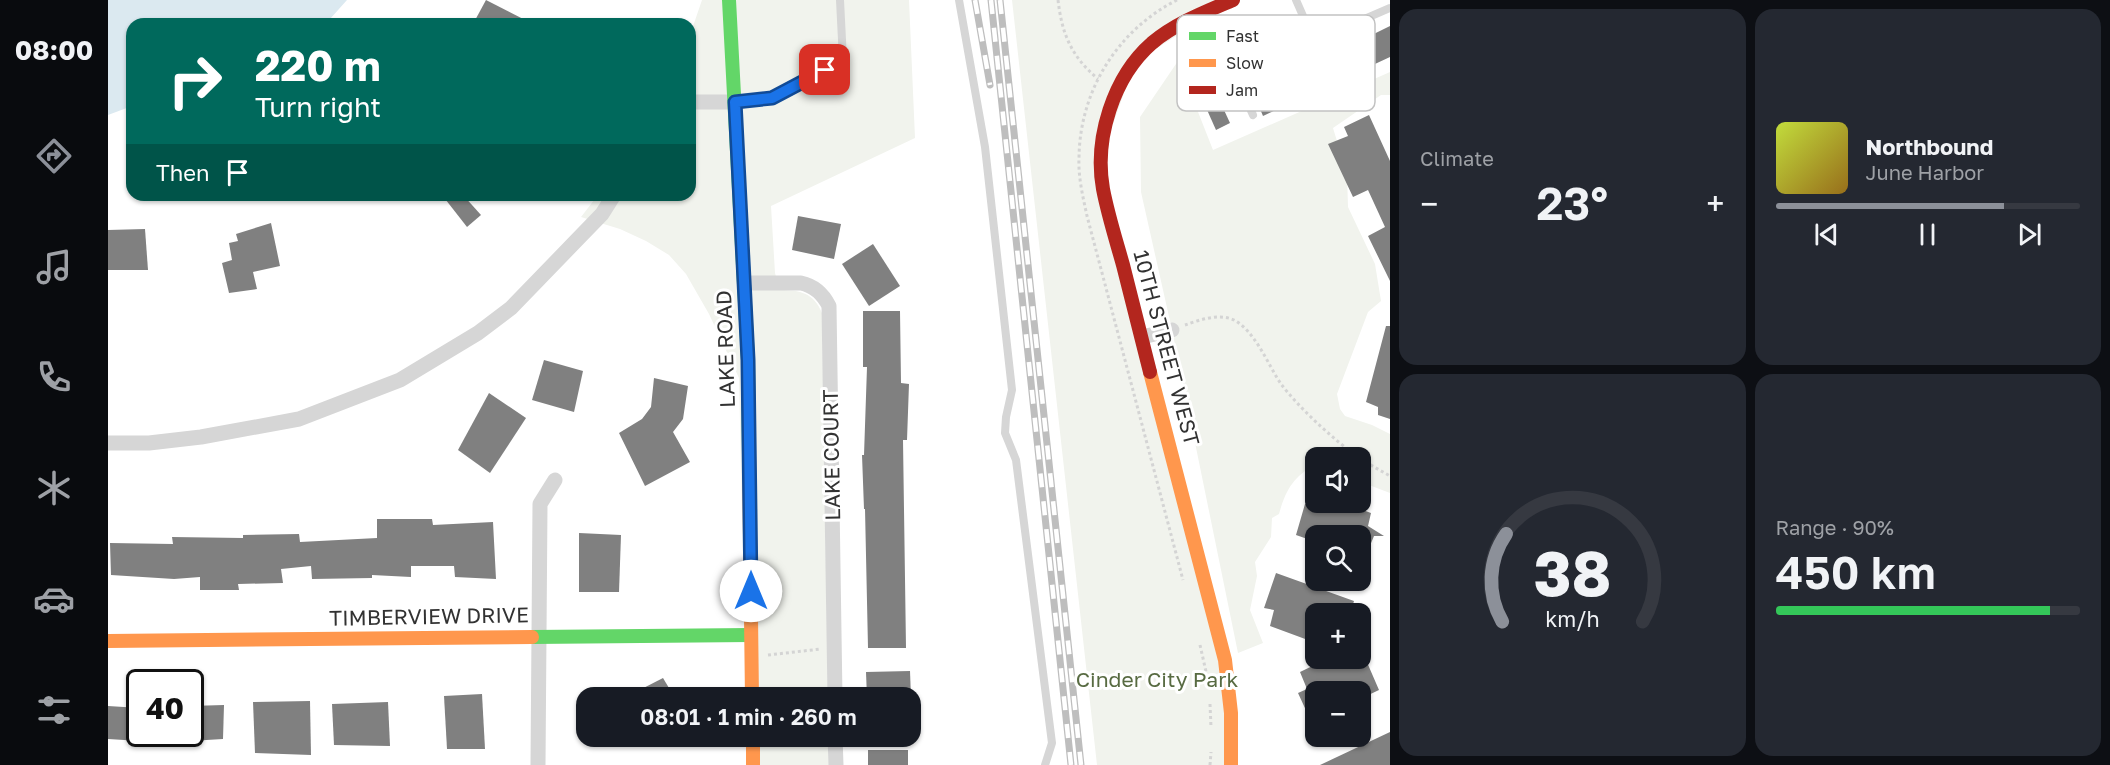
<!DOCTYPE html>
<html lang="en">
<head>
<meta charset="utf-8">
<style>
  :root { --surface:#171b24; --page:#242831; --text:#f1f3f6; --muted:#9ea1a6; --line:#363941; --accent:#8c9099 }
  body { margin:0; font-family:"Golos Text",sans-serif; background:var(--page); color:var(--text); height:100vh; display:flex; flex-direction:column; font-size:22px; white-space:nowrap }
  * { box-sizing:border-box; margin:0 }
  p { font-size:20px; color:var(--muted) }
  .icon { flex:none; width:33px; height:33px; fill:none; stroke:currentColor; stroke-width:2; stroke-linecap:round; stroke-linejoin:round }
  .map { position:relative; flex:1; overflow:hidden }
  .details { display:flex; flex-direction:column; gap:9px; padding:9px; background:#0d0f14; width:720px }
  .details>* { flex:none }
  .banner { position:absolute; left:18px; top:18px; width:570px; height:183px; border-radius:18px; box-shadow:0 2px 4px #0004; background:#00695c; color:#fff; overflow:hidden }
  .controls { position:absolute; left:1197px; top:447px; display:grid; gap:12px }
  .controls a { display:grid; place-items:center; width:66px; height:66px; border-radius:12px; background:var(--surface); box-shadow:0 2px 4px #0004; font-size:30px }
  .speed { position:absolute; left:18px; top:669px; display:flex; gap:12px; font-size:30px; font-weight:700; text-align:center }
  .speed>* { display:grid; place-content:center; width:78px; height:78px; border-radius:50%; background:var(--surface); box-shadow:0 2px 4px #0004; line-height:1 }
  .speed .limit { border:3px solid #111; border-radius:9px; background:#fff; color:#111 }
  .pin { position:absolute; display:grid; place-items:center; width:51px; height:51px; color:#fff; margin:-26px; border-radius:12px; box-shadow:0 3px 9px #0006 }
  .me { position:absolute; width:66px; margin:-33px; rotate:0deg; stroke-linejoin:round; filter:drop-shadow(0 0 4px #0008) }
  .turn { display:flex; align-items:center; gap:21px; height:126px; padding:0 30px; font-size:27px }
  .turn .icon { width:78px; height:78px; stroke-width:2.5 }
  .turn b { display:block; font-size:42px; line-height:51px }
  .then { display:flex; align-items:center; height:57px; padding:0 30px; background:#0003; gap:12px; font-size:22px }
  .big { font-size:45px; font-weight:600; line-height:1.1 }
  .details .widget { flex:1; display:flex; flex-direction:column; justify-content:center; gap:9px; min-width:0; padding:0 21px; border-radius:18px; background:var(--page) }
  .details .dial { align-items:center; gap:0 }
  .dial svg { height:156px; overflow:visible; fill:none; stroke:var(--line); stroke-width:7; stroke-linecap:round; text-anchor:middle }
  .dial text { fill:var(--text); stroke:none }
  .song { display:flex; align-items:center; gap:18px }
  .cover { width:72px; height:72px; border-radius:9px; background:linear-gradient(135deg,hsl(70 70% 55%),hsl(40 70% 35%)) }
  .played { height:6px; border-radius:3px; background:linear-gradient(90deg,var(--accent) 75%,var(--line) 75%) }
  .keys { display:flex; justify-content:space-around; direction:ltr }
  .heat { display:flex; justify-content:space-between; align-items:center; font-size:33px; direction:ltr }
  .charge { height:9px; border-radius:4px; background:linear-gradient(90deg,#34c759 90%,var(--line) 0) }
  .details .tiles { flex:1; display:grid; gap:9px; grid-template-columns:repeat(2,1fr) }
  .trip { position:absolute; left:468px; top:687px; width:345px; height:60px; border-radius:18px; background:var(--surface); box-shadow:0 2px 4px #0004; font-weight:600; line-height:60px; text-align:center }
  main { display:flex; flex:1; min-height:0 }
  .tab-bar { display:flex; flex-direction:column; width:108px; justify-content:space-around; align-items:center; background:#090b0e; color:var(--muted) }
  .tab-bar .icon { width:42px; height:42px }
  .tab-bar .selected { color:var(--accent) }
  .tab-bar b { font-size:27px; color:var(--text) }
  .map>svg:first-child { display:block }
  .green { fill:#f1f3ed }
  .water { fill:#dbe9f0 }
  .building { fill:#808080 }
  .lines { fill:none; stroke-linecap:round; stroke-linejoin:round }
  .path { stroke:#d4d4d4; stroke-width:3; stroke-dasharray:3 3; stroke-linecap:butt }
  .lane { stroke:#d6d6d6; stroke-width:8 }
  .street { stroke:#d6d6d6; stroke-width:15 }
  .fast { stroke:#63d668; stroke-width:14 }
  .slow { stroke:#ff974d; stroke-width:14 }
  .jam { stroke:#b3261e; stroke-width:14 }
  .rail-casing { stroke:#bebebe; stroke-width:7 }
  .rail { stroke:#fff; stroke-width:4.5; stroke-dasharray:14; stroke-linecap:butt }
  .route-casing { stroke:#114b97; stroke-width:15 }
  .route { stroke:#1a73e8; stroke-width:10 }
  .labels { text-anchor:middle; stroke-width:6; stroke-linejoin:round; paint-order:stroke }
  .street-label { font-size:21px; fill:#323232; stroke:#fff }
  .park-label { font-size:21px; fill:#586b42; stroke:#fff }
  .key { fill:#fff; stroke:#c2c2c2; stroke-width:1.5 }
  .key-label { font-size:16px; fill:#323232 }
</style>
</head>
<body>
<main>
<nav class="tab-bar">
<b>08:00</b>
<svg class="icon selected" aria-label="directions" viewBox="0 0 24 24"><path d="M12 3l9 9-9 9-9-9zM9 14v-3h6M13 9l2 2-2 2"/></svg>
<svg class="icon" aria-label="music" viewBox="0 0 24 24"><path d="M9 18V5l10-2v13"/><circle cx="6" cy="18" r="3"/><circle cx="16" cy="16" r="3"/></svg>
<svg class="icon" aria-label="phone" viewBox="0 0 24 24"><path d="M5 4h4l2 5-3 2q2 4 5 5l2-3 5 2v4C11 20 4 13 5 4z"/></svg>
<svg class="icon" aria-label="climate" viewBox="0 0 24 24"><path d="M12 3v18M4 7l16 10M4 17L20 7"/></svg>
<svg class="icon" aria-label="car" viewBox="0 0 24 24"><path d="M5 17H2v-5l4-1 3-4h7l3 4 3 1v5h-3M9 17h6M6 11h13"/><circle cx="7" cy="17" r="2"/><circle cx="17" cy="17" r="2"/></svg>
<svg class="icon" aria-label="filters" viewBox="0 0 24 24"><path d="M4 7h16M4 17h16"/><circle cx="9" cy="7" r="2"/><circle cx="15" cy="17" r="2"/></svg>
</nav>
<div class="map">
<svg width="1282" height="765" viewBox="0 0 1282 765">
  <rect width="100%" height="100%" fill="#fff"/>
  <g class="green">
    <path d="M594,0h207l6,138 -144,68 4,67 5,17c20,0 34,3 42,23l6,384h-82l-7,-319 -30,-64 -23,-40 -17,-19 -23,-14 -26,-12 -39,-12 17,-22h92v-160z"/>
    <polygon points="904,0 1125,0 1027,62 993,158 1115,648 1121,765 989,765"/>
    <path d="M1070,61l35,89 177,-78v23h-9l-48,33 14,46 1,33 27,57 6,37 -13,11 -31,82 3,15 5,7 27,9 18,9v59l-29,-11 -1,-24h-44l-1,6c-22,14 -29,25 -36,50l-7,4 -1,19 -16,25 2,14 -7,34 13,33 -25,10 -66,-323 -31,-138 -1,-75z"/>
    <polygon points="639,737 720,737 721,765 640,765"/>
  </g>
  <polygon class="water" points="0,0 239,0 222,19 213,24 24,24 24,106 0,115"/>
  <g class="building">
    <polygon points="378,0 425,24 365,24"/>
    <polygon points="1282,26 1282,57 1155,116 1144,90 1217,58"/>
    <polygon points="1092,58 1122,123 1108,130 1079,65"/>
    <polygon points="1261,115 1282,161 1282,281 1260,236 1277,227 1260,190 1245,197 1220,144 1240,136 1236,127"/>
    <polygon points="334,195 355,195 373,215 359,227"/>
    <polygon points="690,216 733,224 726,259 684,250"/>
    <polygon points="163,223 172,266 145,272 149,289 121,293 114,263 124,260 121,243 130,241 128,234"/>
    <polygon points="37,229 40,270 0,270 0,230"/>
    <polygon points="765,244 792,286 761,306 734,264"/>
    <polygon points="755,311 792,311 793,383 801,384 799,440 795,440 798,648 760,648 757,509 756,509 754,455 756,455 759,367 755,367"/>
    <polygon points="1278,326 1282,326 1282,419 1270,415 1270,407 1258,402"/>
    <polygon points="436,360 475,371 466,412 424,400"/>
    <polygon points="546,378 580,386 575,419 565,432 582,462 537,486 511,433 534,419 543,407"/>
    <polygon points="381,393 418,418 382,473 350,450"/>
    <polygon points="1208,502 1233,502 1263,513 1260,526 1276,536 1266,536 1253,567 1252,536 1208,536 1208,542 1188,535 1197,504 1208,506"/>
    <polygon points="269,519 324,519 325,525 385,522 388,579 347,577 346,566 303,566 303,577 264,575 264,578 204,579 203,566 173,569 175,583 130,584 131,590 92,590 92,577 66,579 3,575 2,543 65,544 64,537 135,538 135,535 191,534 192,542 269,538"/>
    <polygon points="471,533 513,535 511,592 471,592"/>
    <polygon points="1168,573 1246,601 1242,614 1208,614 1208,643 1162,626 1166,610 1156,608"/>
    <polygon points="1221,658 1248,658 1251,665 1258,660 1271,690 1252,699 1252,692 1208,692 1208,732 1190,693 1199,689 1192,672"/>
    <polygon points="802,671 803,698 759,698 758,672"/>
    <polygon points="555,678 567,698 516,698"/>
    <polygon points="374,694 377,749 339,749 336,696"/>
    <polygon points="202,701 203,755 147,753 145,702"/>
    <polygon points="280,702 282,746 226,745 224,704"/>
    <polygon points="116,705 115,739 82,741 82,706"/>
    <polygon points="0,706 32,708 32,741 0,739"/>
    <polygon points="1282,732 1282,765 1212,765"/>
    <rect x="760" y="750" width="40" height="15"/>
  </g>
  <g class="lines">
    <g class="path">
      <path d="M950,0c4,34 13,56 40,79"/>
      <path d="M1069,0c-59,30 -97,90 -98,157 -1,20 4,40 8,59l96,364"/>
      <path d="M1077,325c14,-5 34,-12 49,-5 22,12 34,45 47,64 20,26 51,54 78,74"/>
      <polyline points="1252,459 1282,476"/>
      <polyline points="1092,645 1099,676"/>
      <polyline points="660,655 713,649"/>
      <polyline points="1102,704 1103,727"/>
      <polyline points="1102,765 1103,752"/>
    </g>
    <g class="lane">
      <polyline points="851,0 877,147 904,390 898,417 897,433 908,460 944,743 937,765"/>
      <polyline points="1188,0 1206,41"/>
      <polyline points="1115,48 1145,115"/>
      <polyline points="1127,75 1282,8"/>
      <polyline points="629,102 664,98 735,60 732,0"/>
    </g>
    <g class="street">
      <polyline points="582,102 627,102"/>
      <path d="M637,283h56c14,3 22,11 28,23l6,392"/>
      <polyline points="1034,337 1064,330"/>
      <polyline points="0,443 41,443 93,437 191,419 292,380 370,333 403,308 494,214 506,195"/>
      <polyline points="727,736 728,765"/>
      <polyline points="430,765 432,504 447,480"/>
    </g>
    <g class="fast">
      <polyline points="621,0 640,360 641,454"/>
      <polyline points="424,637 643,635"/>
    </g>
    <g class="slow">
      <polyline points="1042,372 1117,660 1123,713 1123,765"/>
      <polyline points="641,454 644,698"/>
      <polyline points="0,641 424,637"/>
      <polyline points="645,736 645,765"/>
    </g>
    <path class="jam" d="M1042,372c-9,-36 -18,-72 -27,-107 -7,-25 -15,-50 -20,-76 -9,-50 10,-112 49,-146 24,-20 53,-31 81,-43"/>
    <g class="rail-casing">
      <g id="rail">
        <polyline points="867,0 882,85"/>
        <polyline points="883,0 963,765"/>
        <polyline points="892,0 973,765"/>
      </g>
    </g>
    <use href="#rail" class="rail"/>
  </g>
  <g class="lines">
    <g class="route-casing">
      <polyline id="route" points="643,591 640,360 627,102 664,98 717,70"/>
    </g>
    <use href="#route" class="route"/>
  </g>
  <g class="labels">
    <g class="street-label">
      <text transform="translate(1058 348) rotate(75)" y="7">10TH STREET WEST</text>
      <text transform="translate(618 349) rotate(-92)" y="7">LAKE ROAD</text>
      <text transform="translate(724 455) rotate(-91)" y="7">LAKE COURT</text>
      <text transform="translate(321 617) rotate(-1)" y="7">TIMBERVIEW DRIVE</text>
    </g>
    <g class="park-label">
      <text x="1049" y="687">Cinder City Park</text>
    </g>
  </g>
  <rect x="1069" y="15" width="198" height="96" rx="9" class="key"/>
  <rect x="1081" y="32" width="27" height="8" fill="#63d668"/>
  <rect x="1081" y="59" width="27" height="8" fill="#ff974d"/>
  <rect x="1081" y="86" width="27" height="8" fill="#b3261e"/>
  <g class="key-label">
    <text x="1118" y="42">Fast</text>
    <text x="1118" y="69">Slow</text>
    <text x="1118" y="96">Jam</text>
  </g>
</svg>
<div class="controls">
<a><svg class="icon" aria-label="sound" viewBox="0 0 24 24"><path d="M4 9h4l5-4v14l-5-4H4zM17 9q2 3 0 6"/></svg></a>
<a><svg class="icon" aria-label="search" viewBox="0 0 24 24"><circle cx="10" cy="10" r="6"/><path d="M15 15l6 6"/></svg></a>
<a>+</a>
<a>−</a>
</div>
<div class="speed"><div class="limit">40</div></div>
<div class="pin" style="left:717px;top:70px;background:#d93025"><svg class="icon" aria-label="arrive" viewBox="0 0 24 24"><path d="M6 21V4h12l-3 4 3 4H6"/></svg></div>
<svg class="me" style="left:643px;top:591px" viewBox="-20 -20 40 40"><circle r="19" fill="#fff"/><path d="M0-13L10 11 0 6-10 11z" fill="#1a73e8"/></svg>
<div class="trip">08:01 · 1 min · 260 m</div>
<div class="banner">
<div class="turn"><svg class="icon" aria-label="right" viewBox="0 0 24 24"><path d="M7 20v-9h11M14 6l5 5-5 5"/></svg><div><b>220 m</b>Turn right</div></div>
<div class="then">Then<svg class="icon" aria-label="arrive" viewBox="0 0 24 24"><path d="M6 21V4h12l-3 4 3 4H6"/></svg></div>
</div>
</div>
<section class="details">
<div class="tiles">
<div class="widget"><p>Climate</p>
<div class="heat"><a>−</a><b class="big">23°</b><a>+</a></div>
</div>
<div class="widget">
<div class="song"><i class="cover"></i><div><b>Northbound</b><p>June Harbor</p></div></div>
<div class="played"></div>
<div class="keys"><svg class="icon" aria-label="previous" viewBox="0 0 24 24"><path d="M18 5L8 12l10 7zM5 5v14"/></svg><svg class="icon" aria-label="pause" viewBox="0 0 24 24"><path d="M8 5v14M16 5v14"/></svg><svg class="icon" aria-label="next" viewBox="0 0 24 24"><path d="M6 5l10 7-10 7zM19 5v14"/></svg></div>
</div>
<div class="widget dial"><svg viewBox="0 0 100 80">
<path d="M14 69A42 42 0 1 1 86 69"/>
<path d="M14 69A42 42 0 0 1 16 24" stroke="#8c9099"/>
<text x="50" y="56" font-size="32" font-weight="700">38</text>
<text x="50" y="72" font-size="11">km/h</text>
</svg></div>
<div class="widget"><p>Range · 90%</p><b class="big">450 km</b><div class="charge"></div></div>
</div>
</section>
</main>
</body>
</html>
